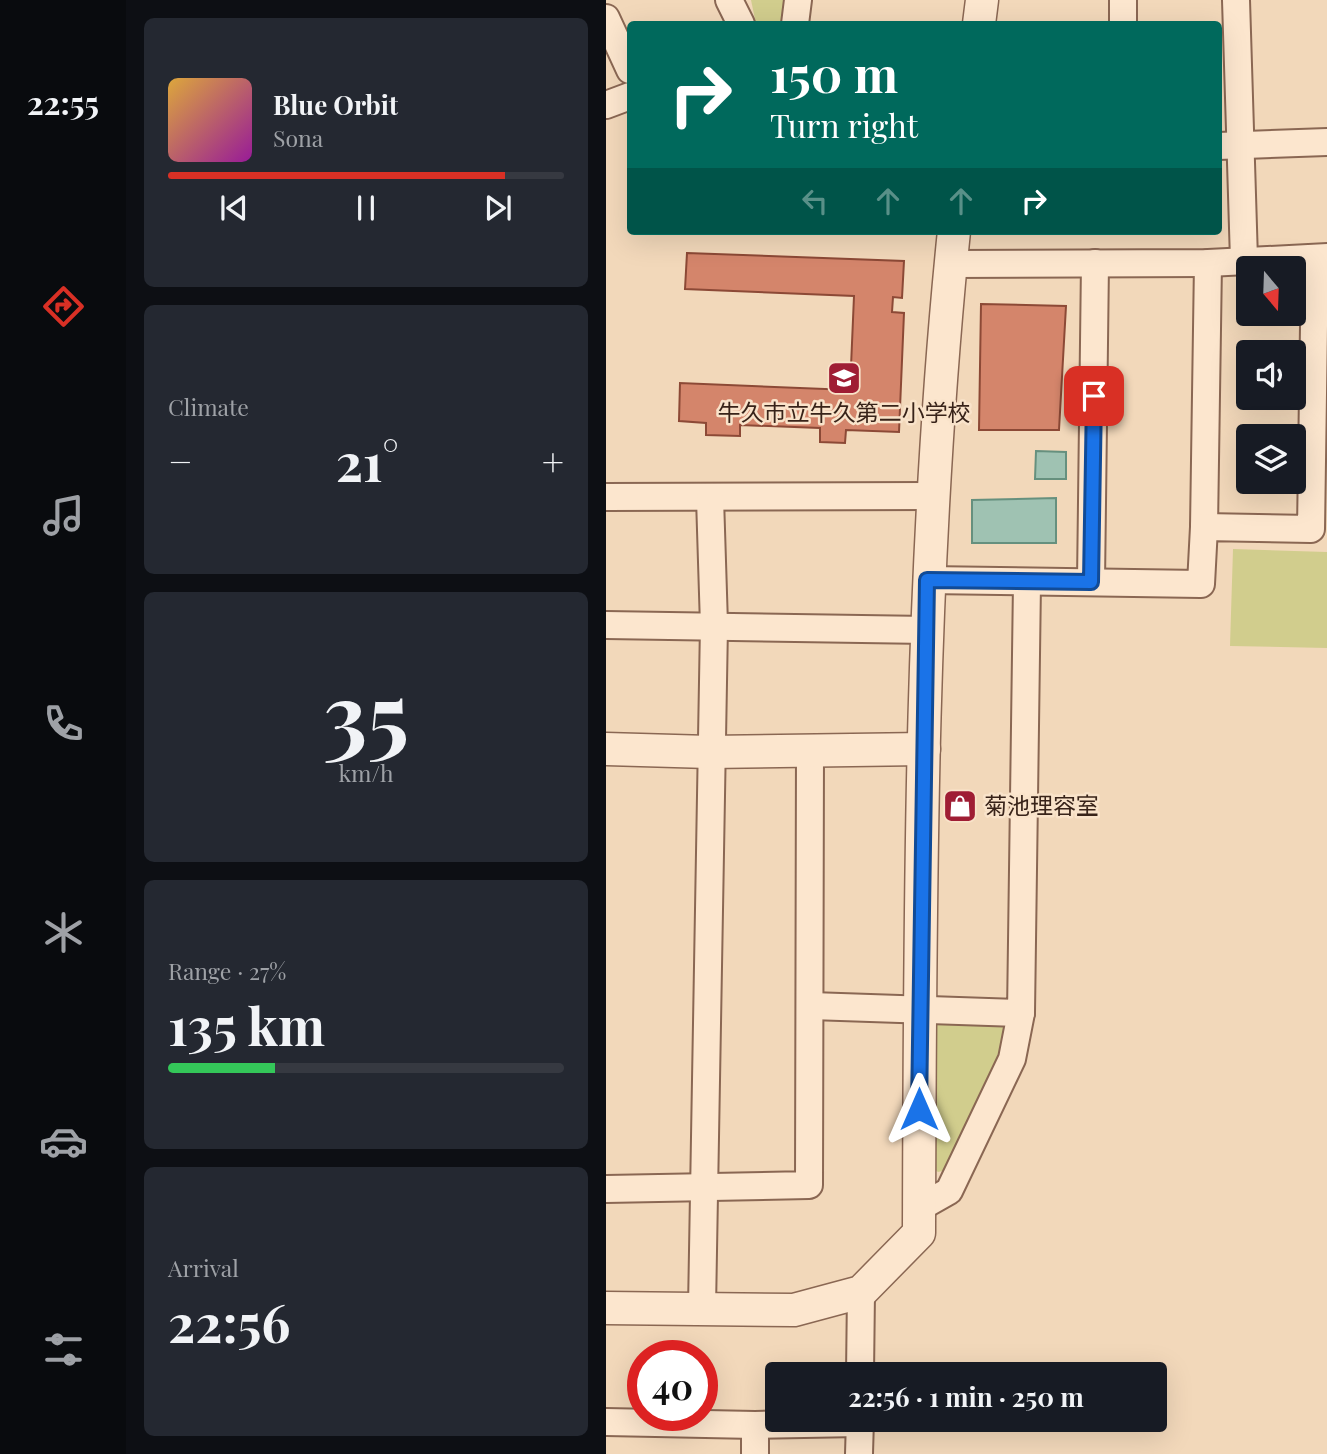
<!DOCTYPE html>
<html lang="en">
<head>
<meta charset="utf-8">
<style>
  :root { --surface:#171b24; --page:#242831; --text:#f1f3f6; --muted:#9ea1a6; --line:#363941; --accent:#d93025 }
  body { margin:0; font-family:"Playfair Display","Noto Sans JP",serif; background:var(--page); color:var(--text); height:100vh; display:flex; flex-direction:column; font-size:26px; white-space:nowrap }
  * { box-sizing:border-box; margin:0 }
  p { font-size:23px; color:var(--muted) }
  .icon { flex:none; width:38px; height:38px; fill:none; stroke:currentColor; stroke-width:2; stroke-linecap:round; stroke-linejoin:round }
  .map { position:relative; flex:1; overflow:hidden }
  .sheet { display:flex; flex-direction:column; gap:18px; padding:18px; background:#0d0f14; width:480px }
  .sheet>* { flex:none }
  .banner { position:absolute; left:21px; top:21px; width:595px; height:214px; border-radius:7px; box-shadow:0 7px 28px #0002; background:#00695c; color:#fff; overflow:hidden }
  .needle { width:46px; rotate:161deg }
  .buttons { position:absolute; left:630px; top:256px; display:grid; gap:14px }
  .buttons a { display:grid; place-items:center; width:70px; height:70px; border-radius:7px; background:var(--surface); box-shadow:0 7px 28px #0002; font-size:35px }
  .speed { position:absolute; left:21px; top:1340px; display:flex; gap:14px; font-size:35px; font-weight:700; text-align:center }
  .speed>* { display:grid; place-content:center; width:91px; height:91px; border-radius:50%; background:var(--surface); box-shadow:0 7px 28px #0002; line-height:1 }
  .speed .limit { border:10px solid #d22; background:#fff; color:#111 }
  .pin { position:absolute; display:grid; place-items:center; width:60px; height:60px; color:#fff; margin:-30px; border-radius:14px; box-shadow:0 4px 10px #0006 }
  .me { position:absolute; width:77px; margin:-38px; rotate:0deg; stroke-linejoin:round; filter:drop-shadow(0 0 5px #0008) }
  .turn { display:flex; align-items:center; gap:24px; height:147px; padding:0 28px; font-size:32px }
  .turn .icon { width:91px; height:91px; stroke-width:2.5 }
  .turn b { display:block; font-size:49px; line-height:60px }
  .lanes { display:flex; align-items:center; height:66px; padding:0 28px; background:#0003; justify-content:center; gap:35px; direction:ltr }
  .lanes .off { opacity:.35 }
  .big { font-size:52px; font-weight:700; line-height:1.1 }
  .sheet .card { flex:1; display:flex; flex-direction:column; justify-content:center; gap:10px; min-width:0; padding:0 24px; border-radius:10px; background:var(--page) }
  .sheet .dial { align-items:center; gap:0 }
  .dial b { font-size:91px; line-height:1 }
  .song { display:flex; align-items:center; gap:21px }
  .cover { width:84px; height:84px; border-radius:10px; background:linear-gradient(135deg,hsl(40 70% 55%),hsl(300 70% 35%)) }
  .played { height:7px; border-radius:4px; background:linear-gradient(90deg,var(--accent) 85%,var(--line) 85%) }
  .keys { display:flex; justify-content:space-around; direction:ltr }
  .heat { display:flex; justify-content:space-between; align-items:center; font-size:38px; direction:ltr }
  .charge { height:10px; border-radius:5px; background:linear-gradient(90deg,#34c759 27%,var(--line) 0) }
  .trip { position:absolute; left:159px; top:1362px; width:402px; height:70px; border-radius:7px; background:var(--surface); box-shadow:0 7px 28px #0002; font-weight:700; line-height:70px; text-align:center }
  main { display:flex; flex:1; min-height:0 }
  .menu { display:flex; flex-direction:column; width:126px; justify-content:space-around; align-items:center; background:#090b0e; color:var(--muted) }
  .menu .icon { width:49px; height:49px }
  .menu .current { color:var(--accent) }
  .menu b { font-size:32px; color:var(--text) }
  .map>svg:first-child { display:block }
  .green { fill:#d1cd8d }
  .water { fill:#9fc2b2; stroke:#66907e; stroke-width:2 }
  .building { fill:#d4856b; stroke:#8c4936; stroke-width:2 }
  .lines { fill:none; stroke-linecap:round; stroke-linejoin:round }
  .minor-casing { stroke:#8a6753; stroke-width:30 }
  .tertiary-casing { stroke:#8a6753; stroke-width:35 }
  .minor { stroke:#fce6ce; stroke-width:26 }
  .tertiary { stroke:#fce6ce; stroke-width:32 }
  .route-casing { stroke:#114b97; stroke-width:18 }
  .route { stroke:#1a73e8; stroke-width:12 }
  .labels { text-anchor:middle; stroke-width:5; stroke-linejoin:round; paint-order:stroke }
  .poi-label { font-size:23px; fill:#382319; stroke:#f9e3ca }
</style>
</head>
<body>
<main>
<nav class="menu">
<b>22:55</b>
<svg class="icon current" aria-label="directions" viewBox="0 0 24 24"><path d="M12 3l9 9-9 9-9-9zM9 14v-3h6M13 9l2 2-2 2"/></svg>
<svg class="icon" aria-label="music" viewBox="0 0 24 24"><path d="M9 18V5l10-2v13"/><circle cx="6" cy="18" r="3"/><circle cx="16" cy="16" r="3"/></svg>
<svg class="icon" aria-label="phone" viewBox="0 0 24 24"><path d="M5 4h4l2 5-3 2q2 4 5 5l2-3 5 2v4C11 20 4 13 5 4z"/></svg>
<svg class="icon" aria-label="climate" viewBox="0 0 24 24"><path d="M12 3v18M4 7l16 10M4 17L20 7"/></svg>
<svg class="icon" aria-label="car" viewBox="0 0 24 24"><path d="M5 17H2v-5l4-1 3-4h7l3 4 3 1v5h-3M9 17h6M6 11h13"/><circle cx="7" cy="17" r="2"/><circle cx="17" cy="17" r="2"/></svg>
<svg class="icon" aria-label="filters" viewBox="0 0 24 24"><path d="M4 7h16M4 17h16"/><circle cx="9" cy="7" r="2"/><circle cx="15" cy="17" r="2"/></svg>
</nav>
<section class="sheet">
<div class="card">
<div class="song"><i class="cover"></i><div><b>Blue Orbit</b><p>Sona</p></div></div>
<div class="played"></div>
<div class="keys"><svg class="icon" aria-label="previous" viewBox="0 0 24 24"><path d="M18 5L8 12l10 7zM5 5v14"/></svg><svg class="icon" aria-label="pause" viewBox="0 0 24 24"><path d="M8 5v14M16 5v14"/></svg><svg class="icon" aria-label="next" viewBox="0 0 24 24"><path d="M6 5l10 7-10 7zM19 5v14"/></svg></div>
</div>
<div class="card"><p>Climate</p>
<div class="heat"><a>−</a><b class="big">21°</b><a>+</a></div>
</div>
<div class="card dial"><b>35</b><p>km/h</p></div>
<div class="card"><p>Range · 27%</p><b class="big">135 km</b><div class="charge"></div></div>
<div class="card"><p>Arrival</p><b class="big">22:56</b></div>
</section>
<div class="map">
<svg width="722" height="1454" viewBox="0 0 722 1454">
  <rect width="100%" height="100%" fill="#f2d8ba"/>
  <g class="green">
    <polygon points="145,0 181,0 178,24 150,24"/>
    <polygon points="627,549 721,552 721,648 624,646"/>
    <polygon points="334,1015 396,1017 402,1032 402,1042 341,1170 332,1172 325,1167 327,1029"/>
  </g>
  <g class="water">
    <polygon points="430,451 460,452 460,479 429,479"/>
    <polygon points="450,498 450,543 366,543 366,500"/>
  </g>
  <g class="building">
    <polygon points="81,253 298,261 296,298 287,297 286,312 298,313 293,432 240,430 239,443 214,442 214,428 134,425 134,436 100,435 100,423 73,421 74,383 244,390 248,296 79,289"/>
    <polygon points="375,304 460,306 453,430 373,430"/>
  </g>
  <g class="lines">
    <g class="minor-casing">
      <g id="minor">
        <polyline points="123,0 135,24"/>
        <polyline points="517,0 517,24"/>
        <polyline points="630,0 638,260"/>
        <polyline points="0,18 24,70"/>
        <polyline points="189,24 192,0"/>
        <polyline points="0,105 24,96"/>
        <polyline points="612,146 722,142"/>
        <polyline points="344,264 602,263 722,257"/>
        <polyline points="0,497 325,496"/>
        <polyline points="598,527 602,263"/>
        <polyline points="321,580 595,584 598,527 705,529 709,258"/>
        <polyline points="485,582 489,263"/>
        <polyline points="0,625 322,630"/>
        <polyline points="205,1006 415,1013 421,583"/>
        <polyline points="0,1189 203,1185 204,750"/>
        <polyline points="313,1208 343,1191 406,1059 415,1013"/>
        <polyline points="96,1308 108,625 104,498"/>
        <polyline points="254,1374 255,1292"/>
        <polyline points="0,1422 149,1425 254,1423"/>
        <polyline points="149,1454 149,1425"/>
        <polyline points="253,1454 254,1419"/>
      </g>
    </g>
    <g class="tertiary-casing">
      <g id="tertiary">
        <polyline points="373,24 376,0"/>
        <polyline points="0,749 103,752 318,749"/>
        <path d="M0,1308l188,2 67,-18 58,-59c1,-335 1,-669 35,-1002"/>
      </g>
    </g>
    <use href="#minor" class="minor"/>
    <use href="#tertiary" class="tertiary"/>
  </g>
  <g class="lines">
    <g class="route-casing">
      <polyline id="route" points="313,1109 321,580 485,582 488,396"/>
    </g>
    <use href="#route" class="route"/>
  </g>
  <defs>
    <g id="school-square" transform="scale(1.75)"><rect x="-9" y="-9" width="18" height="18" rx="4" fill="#9f1d34" stroke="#f9e3ca"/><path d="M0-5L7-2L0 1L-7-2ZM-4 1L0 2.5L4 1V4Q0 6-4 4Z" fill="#fff"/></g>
    <g id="shop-square" transform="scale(1.75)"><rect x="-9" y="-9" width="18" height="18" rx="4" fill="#9f1d34" stroke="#f9e3ca"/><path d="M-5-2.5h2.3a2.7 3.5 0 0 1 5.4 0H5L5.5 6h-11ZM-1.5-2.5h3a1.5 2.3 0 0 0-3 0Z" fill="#fff"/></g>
  </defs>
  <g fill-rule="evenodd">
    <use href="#school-square" x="238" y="378"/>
    <use href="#shop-square" x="354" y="806"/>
  </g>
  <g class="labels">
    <g class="poi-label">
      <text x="238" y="421">牛久市立牛久第二小学校</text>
      <text x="378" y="814" text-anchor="start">菊池理容室</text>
    </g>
  </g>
</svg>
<div class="buttons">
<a><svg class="needle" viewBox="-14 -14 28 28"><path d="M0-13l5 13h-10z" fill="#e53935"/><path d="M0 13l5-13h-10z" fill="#9ea1a6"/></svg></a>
<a><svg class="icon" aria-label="sound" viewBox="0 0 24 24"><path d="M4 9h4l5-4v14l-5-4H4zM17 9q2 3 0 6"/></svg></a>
<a><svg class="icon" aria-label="layers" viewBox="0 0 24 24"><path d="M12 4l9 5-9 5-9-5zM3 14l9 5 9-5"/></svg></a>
</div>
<div class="speed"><div class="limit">40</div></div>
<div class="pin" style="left:488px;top:396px;background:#d93025"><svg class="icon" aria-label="arrive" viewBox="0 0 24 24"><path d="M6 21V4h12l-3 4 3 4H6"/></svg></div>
<svg class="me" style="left:313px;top:1109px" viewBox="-20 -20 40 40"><path d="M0-17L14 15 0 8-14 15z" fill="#1a73e8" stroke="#fff" stroke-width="4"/></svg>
<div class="trip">22:56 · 1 min · 250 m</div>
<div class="banner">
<div class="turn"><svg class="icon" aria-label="right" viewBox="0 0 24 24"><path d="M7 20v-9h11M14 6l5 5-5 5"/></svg><div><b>150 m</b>Turn right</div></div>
<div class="lanes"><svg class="icon off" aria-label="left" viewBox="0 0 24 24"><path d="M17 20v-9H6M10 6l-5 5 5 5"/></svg><svg class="icon off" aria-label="ahead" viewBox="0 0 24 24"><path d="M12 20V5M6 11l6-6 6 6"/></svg><svg class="icon off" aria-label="ahead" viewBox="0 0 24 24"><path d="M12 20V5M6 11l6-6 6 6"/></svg><svg class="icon" aria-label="right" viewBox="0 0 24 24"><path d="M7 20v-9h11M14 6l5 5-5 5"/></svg></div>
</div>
</div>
</main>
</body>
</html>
